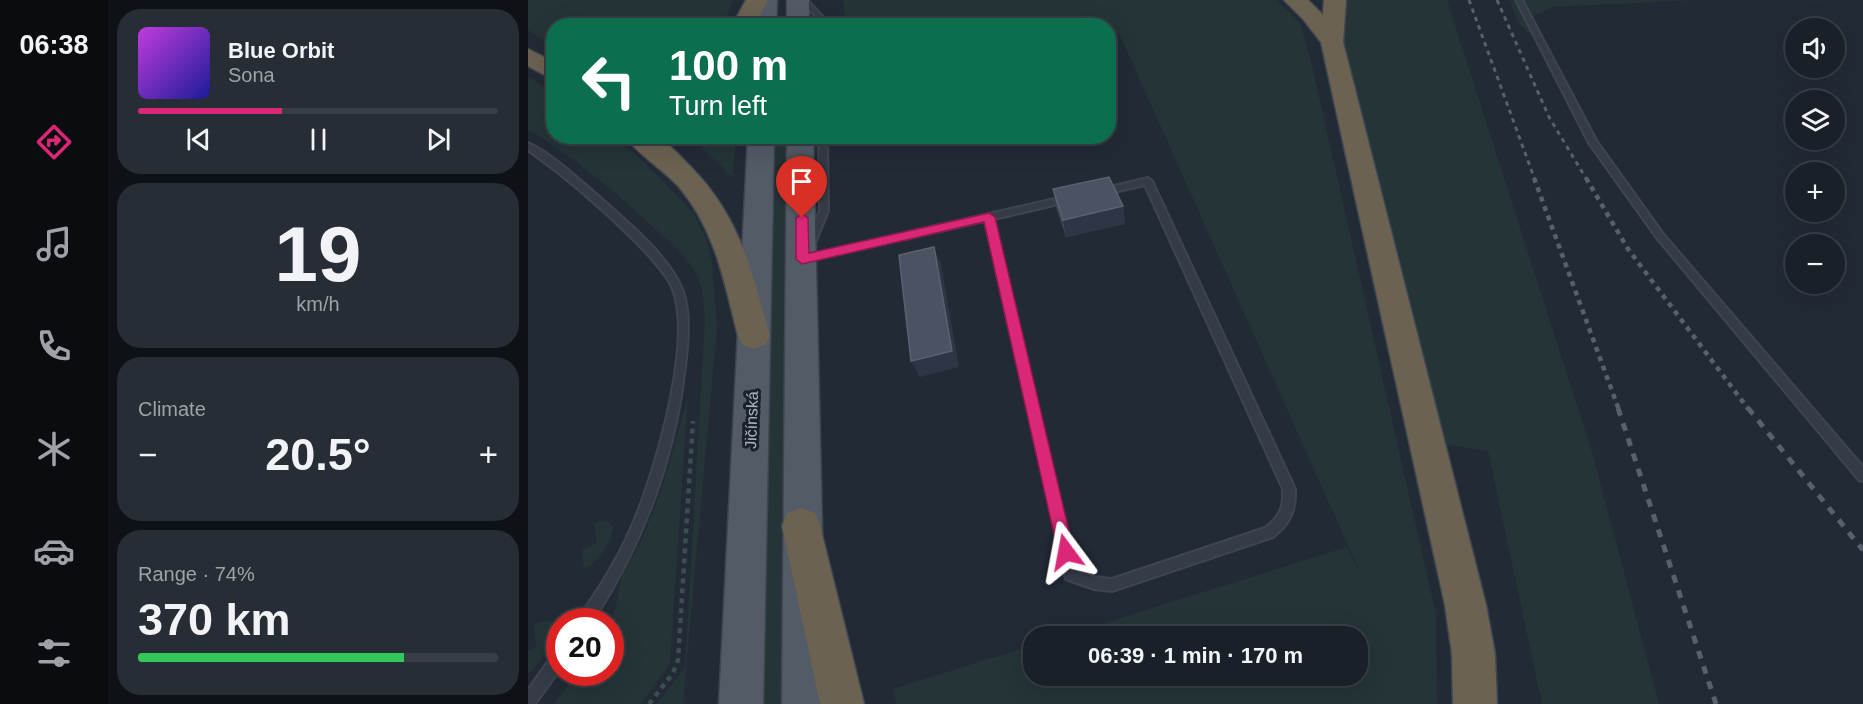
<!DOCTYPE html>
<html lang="en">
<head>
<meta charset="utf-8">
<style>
  :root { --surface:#1a2028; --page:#272d34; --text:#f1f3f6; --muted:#9fa3a8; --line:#383e45; --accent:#db2777 }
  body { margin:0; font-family:Helvetica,sans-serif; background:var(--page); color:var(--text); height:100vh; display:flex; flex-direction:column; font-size:22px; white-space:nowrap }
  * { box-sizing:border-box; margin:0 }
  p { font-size:20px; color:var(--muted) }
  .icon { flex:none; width:33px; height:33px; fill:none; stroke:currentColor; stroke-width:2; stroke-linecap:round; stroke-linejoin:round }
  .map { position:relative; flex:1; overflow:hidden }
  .sheet { display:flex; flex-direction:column; gap:9px; padding:9px; background:#0e1216; width:420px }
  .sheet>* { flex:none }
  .hud { position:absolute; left:18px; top:18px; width:570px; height:126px; border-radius:24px; box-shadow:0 6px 24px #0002,0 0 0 2px var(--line); background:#0b6e4f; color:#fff; overflow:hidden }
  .tools { position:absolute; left:1257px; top:18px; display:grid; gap:12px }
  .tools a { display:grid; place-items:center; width:60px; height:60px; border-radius:50%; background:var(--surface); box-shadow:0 6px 24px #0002,0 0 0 2px var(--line); font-size:30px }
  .speed { position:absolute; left:18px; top:608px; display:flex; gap:12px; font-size:30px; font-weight:700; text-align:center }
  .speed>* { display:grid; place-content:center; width:78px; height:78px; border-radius:50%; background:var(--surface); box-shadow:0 6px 24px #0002,0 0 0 2px var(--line); line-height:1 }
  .speed .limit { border:9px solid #d22; background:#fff; color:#111 }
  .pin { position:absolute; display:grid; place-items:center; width:51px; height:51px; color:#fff; margin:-62px -26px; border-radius:50% 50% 50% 0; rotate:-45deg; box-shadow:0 0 6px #0007 }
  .pin .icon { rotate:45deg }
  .me { position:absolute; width:66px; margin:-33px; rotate:347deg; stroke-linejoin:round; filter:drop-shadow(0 0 4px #0008) }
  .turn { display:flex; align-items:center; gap:21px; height:126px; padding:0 24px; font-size:27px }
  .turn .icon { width:78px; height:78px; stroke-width:2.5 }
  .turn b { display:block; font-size:42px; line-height:51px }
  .big { font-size:45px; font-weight:800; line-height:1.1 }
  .sheet .widget { flex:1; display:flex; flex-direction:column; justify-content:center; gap:9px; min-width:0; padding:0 21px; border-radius:24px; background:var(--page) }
  .sheet .dial { align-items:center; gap:0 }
  .dial b { font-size:78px; line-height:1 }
  .song { display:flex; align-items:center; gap:18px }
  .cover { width:72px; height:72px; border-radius:9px; background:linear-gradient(135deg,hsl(290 70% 55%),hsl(240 70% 35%)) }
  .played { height:6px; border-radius:3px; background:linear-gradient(90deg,var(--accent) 40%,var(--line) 40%) }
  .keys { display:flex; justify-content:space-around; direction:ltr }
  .heat { display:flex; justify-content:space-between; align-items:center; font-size:33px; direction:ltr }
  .charge { height:9px; border-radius:4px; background:linear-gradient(90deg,#34c759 74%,var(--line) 0) }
  .trip { position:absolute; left:495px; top:626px; width:345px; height:60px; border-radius:24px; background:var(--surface); box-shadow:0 6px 24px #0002,0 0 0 2px var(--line); font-weight:800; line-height:60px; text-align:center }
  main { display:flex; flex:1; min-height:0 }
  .tab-bar { display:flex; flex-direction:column; width:108px; justify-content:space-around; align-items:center; background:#0a0d10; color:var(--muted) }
  .tab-bar .icon { width:42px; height:42px }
  .tab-bar .current { color:var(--accent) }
  .tab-bar b { font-size:27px; color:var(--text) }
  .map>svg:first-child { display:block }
  .green { fill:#243437 }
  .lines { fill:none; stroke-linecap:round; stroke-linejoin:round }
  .lane-casing { stroke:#3e4550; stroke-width:4 }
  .primary-casing { stroke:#3e4550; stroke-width:3 }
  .highway-casing { stroke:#3f4751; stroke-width:3 }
  .path { stroke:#3c4e50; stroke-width:4.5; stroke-dasharray:5 5; stroke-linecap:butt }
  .lane { fill:#353c47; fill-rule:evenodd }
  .primary { fill:#535b67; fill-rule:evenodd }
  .highway { fill:#6c6252; fill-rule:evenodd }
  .rail-far2 { stroke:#57606d; stroke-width:3; stroke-dasharray:4.5 4.5; stroke-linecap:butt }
  .rail-far1 { stroke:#57606d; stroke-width:4.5; stroke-dasharray:5 5; stroke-linecap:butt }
  .rail { stroke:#57606d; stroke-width:5; stroke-dasharray:8 8; stroke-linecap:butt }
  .wall { fill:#3d4655 }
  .shaded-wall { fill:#2d3644 }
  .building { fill:#495361; stroke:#596270; stroke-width:1.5 }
  .route { fill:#db2777; stroke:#8e194d; stroke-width:1.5 }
  .labels { text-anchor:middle; stroke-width:6; stroke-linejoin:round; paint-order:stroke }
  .street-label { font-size:16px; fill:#afb7c3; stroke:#1a212b }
</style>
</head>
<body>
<main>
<nav class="tab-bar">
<b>06:38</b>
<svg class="icon current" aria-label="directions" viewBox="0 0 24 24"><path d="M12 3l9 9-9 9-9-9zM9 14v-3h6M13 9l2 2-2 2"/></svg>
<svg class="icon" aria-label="music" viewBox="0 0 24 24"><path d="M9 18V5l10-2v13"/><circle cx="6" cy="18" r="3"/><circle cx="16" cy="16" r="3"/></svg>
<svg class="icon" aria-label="phone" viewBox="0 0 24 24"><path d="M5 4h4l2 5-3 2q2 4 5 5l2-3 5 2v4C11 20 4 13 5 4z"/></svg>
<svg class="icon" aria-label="climate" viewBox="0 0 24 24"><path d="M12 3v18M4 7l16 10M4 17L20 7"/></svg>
<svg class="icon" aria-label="car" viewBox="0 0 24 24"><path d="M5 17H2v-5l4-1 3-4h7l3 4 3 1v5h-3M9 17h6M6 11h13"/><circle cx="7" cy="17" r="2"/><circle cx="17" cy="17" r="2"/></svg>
<svg class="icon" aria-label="filters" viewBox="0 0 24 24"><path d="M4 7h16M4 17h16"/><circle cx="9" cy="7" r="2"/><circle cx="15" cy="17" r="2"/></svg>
</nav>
<section class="sheet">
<div class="widget">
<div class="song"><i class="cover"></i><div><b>Blue Orbit</b><p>Sona</p></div></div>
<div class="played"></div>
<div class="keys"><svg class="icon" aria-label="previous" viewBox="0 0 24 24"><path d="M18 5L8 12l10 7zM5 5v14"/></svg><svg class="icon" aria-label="pause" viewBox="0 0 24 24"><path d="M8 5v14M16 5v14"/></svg><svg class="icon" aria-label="next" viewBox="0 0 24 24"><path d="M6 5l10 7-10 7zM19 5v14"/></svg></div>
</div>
<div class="widget dial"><b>19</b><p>km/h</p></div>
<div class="widget"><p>Climate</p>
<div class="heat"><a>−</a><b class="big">20.5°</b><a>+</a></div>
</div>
<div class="widget"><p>Range · 74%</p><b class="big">370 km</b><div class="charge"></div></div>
</section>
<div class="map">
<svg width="1335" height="704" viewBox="0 0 1335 704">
  <rect width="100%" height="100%" fill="#222a36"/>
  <g class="green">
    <polygon points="0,0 205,0 197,25 26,26 25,48 0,30"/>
    <polygon points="315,0 748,0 772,22 783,61 908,615 909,704 368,704 365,689 505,645 506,675 830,675 830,636 535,636 819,547 834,577 591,33 581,35 580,26 318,25"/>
    <polygon points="817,0 919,0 1065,455 1131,704 1014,704 960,451 901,442 813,27"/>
    <polygon points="982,0 1169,0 1026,7 1007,15 1002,34 990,22"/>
    <path d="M0,76l25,18 1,42 59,1 27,21 53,54 14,29 5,21 5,66 -34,376h-26l28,-37 20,-349c-1,-15 -2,-30 -9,-45 -10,-18 -29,-33 -44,-47 -39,-36 -79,-69 -124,-97z"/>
    <polygon points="163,137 208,137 205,178"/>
    <polygon points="245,137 259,137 256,704 230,704"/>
    <polygon points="160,397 142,663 113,704 26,704 50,672 82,672 83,629 94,576 113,541 134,488"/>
    <path d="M78,520l7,6c-1,17 -14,35 -29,43l-2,-19 15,-7 -3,-20z"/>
    <path d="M19,620l6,2c5,16 -13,43 -25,52v-23l8,-4 -2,-23z"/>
  </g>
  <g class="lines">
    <g class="lane-casing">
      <g id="lane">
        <polygon points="272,0 279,0 295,17 297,26 289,26 290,18"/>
        <polygon points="988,0 994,0 1069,142 1135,234 1335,467 1335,481 1331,480 1129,238 1061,143"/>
        <polygon points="291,136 299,136 300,211 287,243 282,246 277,243 292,211"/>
        <path d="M0,143c22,9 57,42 76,58 26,23 65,56 78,88 9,24 6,52 3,77 -10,93 -42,177 -92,255h-15c5,-12 15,-23 22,-35 12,-19 23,-39 32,-60 22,-50 65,-192 38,-243 -9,-15 -22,-29 -35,-42 -33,-33 -69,-64 -107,-91z"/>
        <path d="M620,178l4,3 143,308c1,21 -5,35 -22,48l-161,54 -18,-2 -28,-10 -1,-4 -80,-354 -182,41 -5,-3 5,-3 265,-60 3,1v4l-77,18 82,352 18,6 18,2 153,-51c15,-11 19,-21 18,-39l-138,-304 -44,10 -4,-3 4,-3z"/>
        <polygon points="32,650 32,669 7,704 0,704 0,690 27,652"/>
      </g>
    </g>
    <g class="primary-casing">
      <g id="primary">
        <polygon points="227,0 249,0 248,26 226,26"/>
        <rect x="259" y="0" width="22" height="26"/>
        <polygon points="220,136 246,136 235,704 191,704"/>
        <polygon points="259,136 285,136 298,704 254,704"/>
      </g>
    </g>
    <g class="highway-casing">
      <g id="highway">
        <polygon points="218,0 240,0 226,26 204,26"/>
        <polygon points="756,0 780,0 795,15 796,0 818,0 815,42 958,605 967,654 969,704 925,704 924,654 917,605 793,42 775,19"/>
        <polygon points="0,49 26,62 26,80 0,66"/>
        <path d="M97,136c9,0 24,-2 32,2 12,5 23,18 32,27 51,51 62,104 81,171l-5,9 -11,4 -11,-4 -5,-9c-14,-54 -22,-105 -59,-149 -15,-17 -42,-33 -54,-51z"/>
        <polygon points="273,508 287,513 292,526 336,704 292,704 254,526 259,513"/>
      </g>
    </g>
    <polyline class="path" points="121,704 145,673 150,660 165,421"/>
    <use href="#lane" class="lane"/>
    <use href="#primary" class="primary"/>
    <use href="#highway" class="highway"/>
    <g class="rail-far2">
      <polyline points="941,0 1007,180"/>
      <polyline points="969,0 1021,117 1059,180"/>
    </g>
    <g class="rail-far1">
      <polyline points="1006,178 1091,410"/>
      <polyline points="1058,178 1100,249 1221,410"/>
    </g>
    <g class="rail">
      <polyline points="1090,408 1188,704"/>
      <polyline points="1220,408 1335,550"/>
    </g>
  </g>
  <polygon class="wall" points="525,189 595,206 597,224 538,237 528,207"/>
  <g class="shaded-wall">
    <polygon points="595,206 597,224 538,237 535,220"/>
    <polygon points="406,247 413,264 431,367 392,377 383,361"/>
  </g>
  <g class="building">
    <polygon points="581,177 595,206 535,220 525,189"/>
    <polygon points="406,247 424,351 383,361 371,255"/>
  </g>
  <polygon class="route" points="461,213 467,217 546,552 544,558 538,560 532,558 530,552 456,222 274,264 268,259 268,218 274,214 280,218 281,253"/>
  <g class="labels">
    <g class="street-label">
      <text transform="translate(223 420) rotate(-88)" y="6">Jičínská</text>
    </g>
  </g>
</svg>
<div class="tools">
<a><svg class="icon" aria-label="sound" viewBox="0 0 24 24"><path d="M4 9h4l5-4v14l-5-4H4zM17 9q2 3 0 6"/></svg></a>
<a><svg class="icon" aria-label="layers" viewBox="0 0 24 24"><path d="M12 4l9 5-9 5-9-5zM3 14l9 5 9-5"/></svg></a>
<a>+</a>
<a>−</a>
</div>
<div class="speed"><div class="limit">20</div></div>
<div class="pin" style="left:274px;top:218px;background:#d93025"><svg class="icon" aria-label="arrive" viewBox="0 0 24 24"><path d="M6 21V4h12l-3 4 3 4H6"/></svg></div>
<svg class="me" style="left:538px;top:552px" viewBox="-20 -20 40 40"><path d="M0-17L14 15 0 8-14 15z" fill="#db2777" stroke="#fff" stroke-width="4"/></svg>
<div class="trip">06:39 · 1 min · 170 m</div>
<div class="hud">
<div class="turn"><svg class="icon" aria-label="left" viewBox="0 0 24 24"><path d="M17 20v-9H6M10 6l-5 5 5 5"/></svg><div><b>100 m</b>Turn left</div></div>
</div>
</div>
</main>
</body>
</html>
